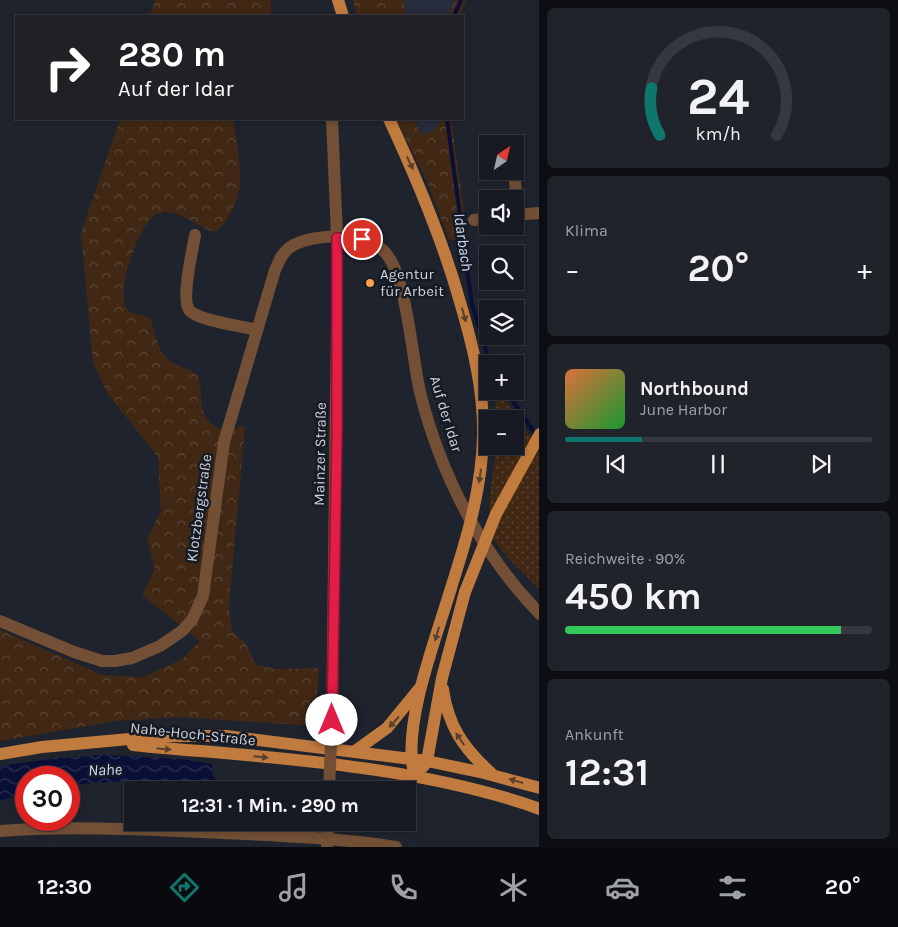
<!DOCTYPE html>
<html lang="de">
<head>
<meta charset="utf-8">
<style>
  :root { --surface:#171a22; --page:#20232a; --text:#f1f3f6; --muted:#9ea1a5; --line:#363840; --accent:#0f766e }
  body { margin:0; font-family:Karla,sans-serif; background:var(--page); color:var(--text); height:100vh; display:flex; flex-direction:column; font-size:19px; white-space:nowrap }
  * { box-sizing:border-box; margin:0 }
  p { font-size:16px; color:var(--muted) }
  .icon { flex:none; width:28px; height:28px; fill:none; stroke:currentColor; stroke-width:2; stroke-linecap:round; stroke-linejoin:round }
  .map { position:relative; flex:1; overflow:hidden }
  .panel { display:flex; flex-direction:column; gap:8px; padding:8px; background:#0d0e13; width:359px }
  .panel>* { flex:none }
  .hud { position:absolute; left:15px; top:15px; width:449px; height:105px; border-radius:0px; box-shadow:0 2px 8px #0003,0 0 0 1px var(--line); background:#202124; color:#fff; overflow:hidden }
  .needle { width:32px; rotate:34deg }
  .buttons { position:absolute; left:479px; top:135px; display:grid; gap:10px }
  .buttons a { display:grid; place-items:center; width:45px; height:45px; border-radius:0px; background:var(--surface); box-shadow:0 2px 8px #0003,0 0 0 1px var(--line); font-size:25px }
  .speed { position:absolute; left:15px; top:766px; display:flex; gap:10px; font-size:25px; font-weight:700; text-align:center }
  .speed>* { display:grid; place-content:center; width:65px; height:65px; border-radius:50%; background:var(--surface); box-shadow:0 2px 8px #0003,0 0 0 1px var(--line); line-height:1 }
  .speed .limit { border:8px solid #d22; background:#fff; color:#111 }
  .pin { position:absolute; display:grid; place-items:center; width:42px; height:42px; color:#fff; margin:-21px; border:2px solid #fff; border-radius:50%; box-shadow:0 1px 5px #0007 }
  .me { position:absolute; width:55px; margin:-28px; rotate:0deg; stroke-linejoin:round; filter:drop-shadow(0 0 4px #0008) }
  .turn { display:flex; align-items:center; gap:18px; height:105px; padding:0 20px; font-size:22px }
  .turn .icon { width:65px; height:65px; stroke-width:2.5 }
  .turn b { display:block; font-size:35px; line-height:42px }
  .big { font-size:38px; font-weight:700; line-height:1.1 }
  .panel .widget { flex:1; display:flex; flex-direction:column; justify-content:center; gap:8px; min-width:0; padding:0 18px; border-radius:8px; background:var(--page) }
  .panel .dial { align-items:center; gap:0 }
  .dial svg { height:130px; overflow:visible; fill:none; stroke:var(--line); stroke-width:7; stroke-linecap:round; text-anchor:middle }
  .dial text { fill:var(--text); stroke:none }
  .song { display:flex; align-items:center; gap:15px }
  .cover { width:60px; height:60px; border-radius:8px; background:linear-gradient(135deg,hsl(20 70% 55%),hsl(130 70% 35%)) }
  .played { height:5px; border-radius:2px; background:linear-gradient(90deg,var(--accent) 25%,var(--line) 25%) }
  .keys { display:flex; justify-content:space-around; direction:ltr }
  .heat { display:flex; justify-content:space-between; align-items:center; font-size:28px; direction:ltr }
  .charge { height:8px; border-radius:4px; background:linear-gradient(90deg,#34c759 90%,var(--line) 0) }
  .trip { position:absolute; left:124px; top:781px; width:292px; height:50px; border-radius:0px; background:var(--surface); box-shadow:0 2px 8px #0003,0 0 0 1px var(--line); font-weight:700; line-height:50px; text-align:center }
  .dock { display:flex; height:80px; justify-content:space-around; align-items:center; background:#090a0e; color:var(--muted) }
  .dock .icon { width:35px; height:35px }
  .dock .on { color:var(--accent) }
  .dock b { font-size:22px; color:var(--text) }
  main { display:flex; flex:1; min-height:0 }
  .map>svg:first-child { display:block }
  .built { fill:#272c3d }
  .forest { fill:url(#forest-crowns) }
  .park { fill:url(#park-dots) }
  .water { fill:url(#water-waves) }
  .lines { fill:none; stroke-linecap:round; stroke-linejoin:round }
  .stream { stroke:#090f37; stroke-width:4 }
  .minor { stroke:#735035; stroke-width:12 }
  .primary { stroke:#c17b3e; stroke-width:12 }
  .minor-bridge { stroke:#735035; stroke-width:12 }
  .primary-bridge { stroke:#c17b3e; stroke-width:12 }
  .oneway { fill:#5a412e }
  .route-casing { stroke:#92132f; stroke-width:12 }
  .route { stroke:#e11d48; stroke-width:9 }
  .poi-dot { fill:#fa9f4f; stroke:#161a24; stroke-width:2 }
  .labels { text-anchor:middle; stroke-width:5; stroke-linejoin:round; paint-order:stroke }
  .poi-label { font-size:15px; fill:#cfd2d9; stroke:#161a24; text-anchor:start }
  .street-label { font-size:15px; fill:#cfd2d9; stroke:#161a24 }
  .water-label { font-size:16px; font-style:italic; fill:#cfd9f7; stroke:#161a24 }
</style>
</head>
<body>
<main>
<div class="map">
<svg width="540" height="847" viewBox="0 0 540 847">
  <defs>
    <pattern id="forest-crowns" width="20" height="18" patternUnits="userSpaceOnUse" patternTransform="scale(1.25)"><rect width="20" height="18" fill="#412814"/><path d="M2 6a3 3 0 1 1 6 0M12 15a3 3 0 1 1 6 0" fill="none" stroke="#5b4636"/></pattern>
    <pattern id="park-dots" width="8" height="8" patternUnits="userSpaceOnUse" patternTransform="scale(1.25)"><rect width="8" height="8" fill="#412814"/><path d="M2 2h.1M6 6h.1" fill="none" stroke="#5b4636" stroke-width="1.8" stroke-linecap="round"/></pattern>
    <pattern id="water-waves" width="16" height="10" patternUnits="userSpaceOnUse" patternTransform="scale(1.25)"><rect width="16" height="10" fill="#090f37"/><path d="M0 5q4-4 8 0t8 0" fill="none" stroke="#2c3153"/></pattern>
  </defs>
  <rect width="100%" height="100%" fill="#1f232e"/>
  <g class="built">
    <polygon points="404,0 455,0 448,16 406,16"/>
    <polygon points="413,119 440,119 440,122 438,128 423,135"/>
  </g>
  <g class="forest">
    <polygon points="155,0 271,0 271,16 150,16"/>
    <polygon points="353,0 404,0 406,16 357,16"/>
    <polygon points="455,0 466,0 460,16 448,16"/>
    <path d="M120,119h113c4,21 8,46 7,67 -2,15 -13,41 -27,46 -15,-6 -38,-24 -54,-19 -19,6 -42,74 -34,92 4,11 18,9 26,14 5,19 7,38 28,47 9,3 13,3 19,11 4,8 2,21 4,31 5,20 23,27 40,17l3,2 -16,178 3,27 13,10 11,23 20,4 43,-1 -4,55 -16,2 -120,-8 -64,4 -115,20v-111l102,45 42,2 38,-18 18,-18 -58,-46 13,-26 -8,-30 14,-28 -3,-54 -51,-64 -14,-30 -12,-130z"/>
    <polygon points="396,119 413,119 423,135 438,128 440,119 451,119 468,240 449,240 429,186"/>
  </g>
  <path class="park" d="M495,391h5l39,59v139c-14,-15 -33,-31 -44,-48 -13,-20 0,-70 1,-95h19v-27h-19z"/>
  <path class="water" d="M105,755l76,4 31,5 1,13 7,7 -3,4c-48,-12 -99,-7 -148,-3v-7h-43v14l-26,9v-35l58,-8z"/>
  <g class="lines">
    <g class="stream">
      <polyline points="454,16 461,0"/>
      <polyline points="447,119 472,304 490,364"/>
      <polyline points="506,391 536,435"/>
    </g>
    <g class="minor">
      <polyline points="511,142 511,144"/>
      <polyline points="514,171 518,214"/>
      <polyline points="515,215 540,213"/>
      <polyline points="474,220 488,218"/>
      <path d="M195,235c-2,14 -15,66 -5,76 10,10 52,15 67,19"/>
      <path d="M0,621l74,31 28,9h13l17,-3 28,-12 22,-15 10,-11 11,-24 21,-154 51,-172c4,-8 6,-16 14,-22 22,-16 82,-17 99,8 19,27 24,101 32,136 20,81 61,162 120,222"/>
      <polyline points="332,720 337,324 337,237 332,119"/>
      <path d="M0,831c67,-5 134,-2 202,1 65,3 129,5 194,15"/>
    </g>
    <g class="primary">
      <polyline points="338,0 343,16"/>
      <path d="M443,689c5,37 21,60 48,84"/>
      <path d="M133,745c27,3 53,5 80,7 105,9 227,21 327,57"/>
      <polyline points="355,751 387,728 419,689"/>
      <polyline points="0,754 42,747 162,736 226,736 427,761 484,773 540,788"/>
      <polyline points="423,767 427,761 442,678 465,592"/>
      <path d="M413,768c-9,-49 24,-132 38,-180"/>
    </g>
    <g class="minor-bridge">
      <polyline points="329,790 332,720"/>
      <polyline points="327,847 328,822"/>
    </g>
    <g class="primary-bridge">
      <path d="M389,119c28,60 53,119 71,183 13,44 24,88 23,134 -1,52 -16,102 -32,152"/>
      <polyline points="465,592 496,514 540,434"/>
    </g>
  </g>
  <defs><path id="oneway-solid" d="M-6-.8H1V-3.2L6.5 0L1 3.2V.8H-6Z" transform="scale(1.25)"/></defs>
  <g class="oneway">
    <use href="#oneway-solid" transform="translate(410 163) rotate(65)"/>
    <use href="#oneway-solid" transform="translate(464 315) rotate(74)"/>
    <use href="#oneway-solid" transform="translate(480 476) rotate(98)"/>
    <use href="#oneway-solid" transform="translate(437 634) rotate(106)"/>
    <use href="#oneway-solid" transform="translate(394 722) rotate(133)"/>
    <use href="#oneway-solid" transform="translate(460 739) rotate(-124)"/>
    <use href="#oneway-solid" transform="translate(164 749) rotate(6)"/>
    <use href="#oneway-solid" transform="translate(261 757) rotate(6)"/>
    <use href="#oneway-solid" transform="translate(516 781) rotate(-164)"/>
  </g>
  <g class="lines">
    <g class="route-casing">
      <polyline id="route" points="332,720 337,432 337,238 362,239"/>
    </g>
    <use href="#route" class="route"/>
  </g>
  <circle class="poi-dot" cx="370" cy="283" r="5"/>
  <g class="labels">
    <g class="poi-label">
      <text x="380" y="279">Agentur<tspan x="380" dy="17">für Arbeit</tspan></text>
    </g>
    <g class="street-label">
      <text transform="translate(446 414) rotate(73)" y="5">Auf der Idar</text>
      <text transform="translate(320 454) rotate(-89)" y="5">Mainzer Straße</text>
      <text transform="translate(199 508) rotate(-82)" y="5">Klotzbergstraße</text>
      <text transform="translate(193 734) rotate(6)" y="5">Nahe-Hoch-Straße</text>
    </g>
    <g class="water-label">
      <text transform="translate(464 242) rotate(82)" y="6">Idarbach</text>
      <text transform="translate(105 769) rotate(-2)" y="6">Nahe</text>
    </g>
  </g>
</svg>
<div class="buttons">
<a><svg class="needle" viewBox="-14 -14 28 28"><path d="M0-13l5 13h-10z" fill="#e53935"/><path d="M0 13l5-13h-10z" fill="#9ea1a5"/></svg></a>
<a><svg class="icon" aria-label="sound" viewBox="0 0 24 24"><path d="M4 9h4l5-4v14l-5-4H4zM17 9q2 3 0 6"/></svg></a>
<a><svg class="icon" aria-label="search" viewBox="0 0 24 24"><circle cx="10" cy="10" r="6"/><path d="M15 15l6 6"/></svg></a>
<a><svg class="icon" aria-label="layers" viewBox="0 0 24 24"><path d="M12 4l9 5-9 5-9-5zM3 14l9 5 9-5"/></svg></a>
<a>+</a>
<a>−</a>
</div>
<div class="speed"><div class="limit">30</div></div>
<div class="pin" style="left:362px;top:239px;background:#d93025"><svg class="icon" aria-label="arrive" viewBox="0 0 24 24"><path d="M6 21V4h12l-3 4 3 4H6"/></svg></div>
<svg class="me" style="left:332px;top:720px" viewBox="-20 -20 40 40"><circle r="19" fill="#fff"/><path d="M0-13L10 11 0 6-10 11z" fill="#e11d48"/></svg>
<div class="trip">12:31 · 1 Min. · 290 m</div>
<div class="hud">
<div class="turn"><svg class="icon" aria-label="right" viewBox="0 0 24 24"><path d="M7 20v-9h11M14 6l5 5-5 5"/></svg><div><b>280 m</b>Auf der Idar</div></div>
</div>
</div>
<section class="panel">
<div class="widget dial"><svg viewBox="0 0 100 80">
<path d="M14 69A42 42 0 1 1 86 69"/>
<path d="M14 69A42 42 0 0 1 9 40" stroke="#0f766e"/>
<text x="50" y="56" font-size="32" font-weight="700">24</text>
<text x="50" y="72" font-size="11">km/h</text>
</svg></div>
<div class="widget"><p>Klima</p>
<div class="heat"><a>−</a><b class="big">20°</b><a>+</a></div>
</div>
<div class="widget">
<div class="song"><i class="cover"></i><div><b>Northbound</b><p>June Harbor</p></div></div>
<div class="played"></div>
<div class="keys"><svg class="icon" aria-label="previous" viewBox="0 0 24 24"><path d="M18 5L8 12l10 7zM5 5v14"/></svg><svg class="icon" aria-label="pause" viewBox="0 0 24 24"><path d="M8 5v14M16 5v14"/></svg><svg class="icon" aria-label="next" viewBox="0 0 24 24"><path d="M6 5l10 7-10 7zM19 5v14"/></svg></div>
</div>
<div class="widget"><p>Reichweite · 90%</p><b class="big">450 km</b><div class="charge"></div></div>
<div class="widget"><p>Ankunft</p><b class="big">12:31</b></div>
</section>
</main>
<nav class="dock">
<b>12:30</b>
<svg class="icon on" aria-label="directions" viewBox="0 0 24 24"><path d="M12 3l9 9-9 9-9-9zM9 14v-3h6M13 9l2 2-2 2"/></svg>
<svg class="icon" aria-label="music" viewBox="0 0 24 24"><path d="M9 18V5l10-2v13"/><circle cx="6" cy="18" r="3"/><circle cx="16" cy="16" r="3"/></svg>
<svg class="icon" aria-label="phone" viewBox="0 0 24 24"><path d="M5 4h4l2 5-3 2q2 4 5 5l2-3 5 2v4C11 20 4 13 5 4z"/></svg>
<svg class="icon" aria-label="climate" viewBox="0 0 24 24"><path d="M12 3v18M4 7l16 10M4 17L20 7"/></svg>
<svg class="icon" aria-label="car" viewBox="0 0 24 24"><path d="M5 17H2v-5l4-1 3-4h7l3 4 3 1v5h-3M9 17h6M6 11h13"/><circle cx="7" cy="17" r="2"/><circle cx="17" cy="17" r="2"/></svg>
<svg class="icon" aria-label="filters" viewBox="0 0 24 24"><path d="M4 7h16M4 17h16"/><circle cx="9" cy="7" r="2"/><circle cx="15" cy="17" r="2"/></svg>
<b>20°</b>
</nav>
</body>
</html>
